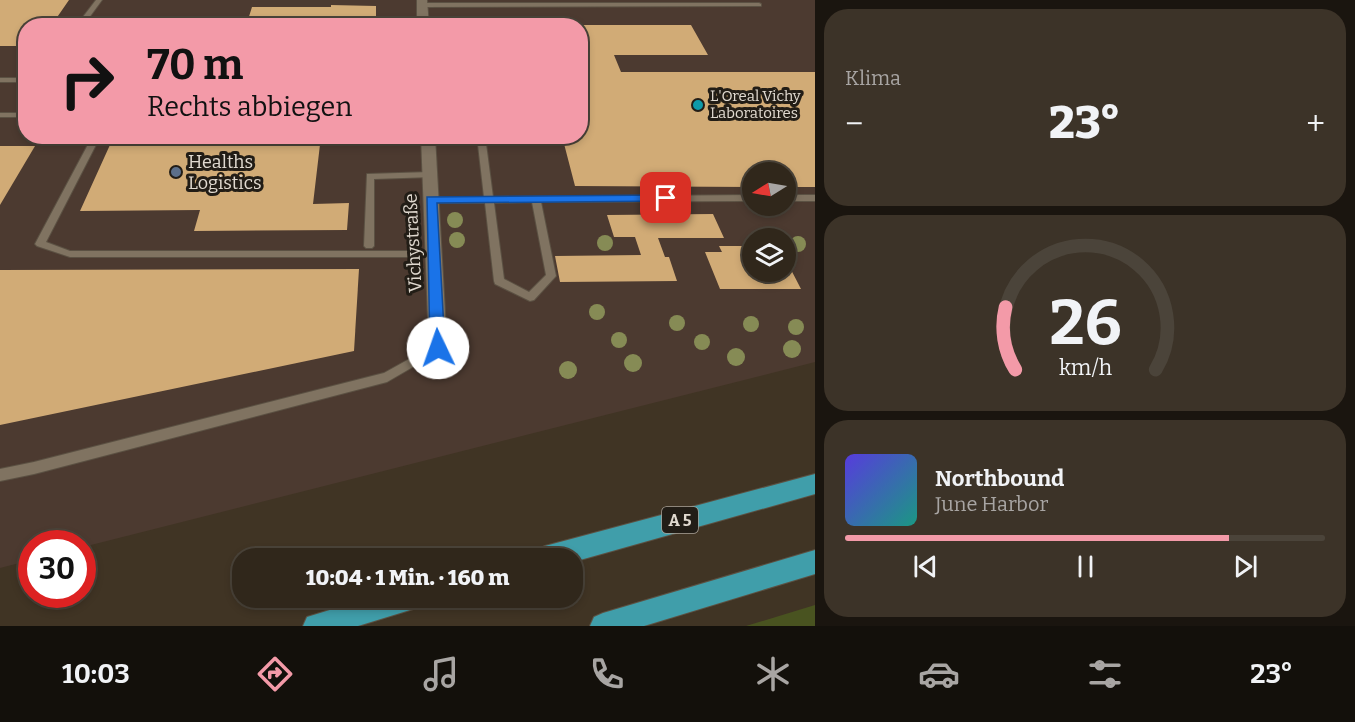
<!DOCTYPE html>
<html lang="de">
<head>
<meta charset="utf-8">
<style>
  :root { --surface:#30271b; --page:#3c3328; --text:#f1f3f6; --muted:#a8a5a3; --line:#4b443a; --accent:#f39aa8 }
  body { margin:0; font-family:Bitter,serif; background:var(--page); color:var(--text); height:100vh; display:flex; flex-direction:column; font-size:22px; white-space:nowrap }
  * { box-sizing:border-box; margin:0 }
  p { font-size:20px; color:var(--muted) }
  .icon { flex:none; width:33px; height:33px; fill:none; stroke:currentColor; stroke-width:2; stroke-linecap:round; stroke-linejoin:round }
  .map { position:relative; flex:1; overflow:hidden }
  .side { display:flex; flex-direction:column; gap:9px; padding:9px; background:#1a150f; width:540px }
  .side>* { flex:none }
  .guide { position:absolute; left:18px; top:18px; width:570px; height:126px; border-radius:24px; box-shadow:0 3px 9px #0003,0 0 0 2px var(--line); background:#f39aa8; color:#111; overflow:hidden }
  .needle { width:39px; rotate:259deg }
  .fabs { position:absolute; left:742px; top:162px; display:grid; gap:12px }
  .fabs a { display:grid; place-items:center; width:54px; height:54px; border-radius:50%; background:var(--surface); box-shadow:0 3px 9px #0003,0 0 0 2px var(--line); font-size:30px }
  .speed { position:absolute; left:18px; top:530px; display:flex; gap:12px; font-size:30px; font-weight:700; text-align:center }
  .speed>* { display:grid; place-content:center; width:78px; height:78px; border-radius:50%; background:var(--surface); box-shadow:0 3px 9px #0003,0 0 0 2px var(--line); line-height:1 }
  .speed .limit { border:9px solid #d22; background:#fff; color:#111 }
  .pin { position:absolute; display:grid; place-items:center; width:51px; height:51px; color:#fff; margin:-26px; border-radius:12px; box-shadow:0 3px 9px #0006 }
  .me { position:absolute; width:66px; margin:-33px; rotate:357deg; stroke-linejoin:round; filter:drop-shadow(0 0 4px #0008) }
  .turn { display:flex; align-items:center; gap:21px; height:126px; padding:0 30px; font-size:27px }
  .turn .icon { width:78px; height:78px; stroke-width:2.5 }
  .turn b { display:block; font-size:42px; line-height:51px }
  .big { font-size:45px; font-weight:800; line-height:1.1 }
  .side .tile { flex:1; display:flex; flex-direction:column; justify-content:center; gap:9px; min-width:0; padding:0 21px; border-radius:24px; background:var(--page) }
  .side .dial { align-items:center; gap:0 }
  .dial svg { height:156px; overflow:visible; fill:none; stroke:var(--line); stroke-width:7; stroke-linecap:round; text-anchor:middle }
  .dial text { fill:var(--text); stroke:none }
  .song { display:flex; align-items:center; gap:18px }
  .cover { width:72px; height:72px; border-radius:9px; background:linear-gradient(135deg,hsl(250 70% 55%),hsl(170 70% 35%)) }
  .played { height:6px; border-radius:3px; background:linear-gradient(90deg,var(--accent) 80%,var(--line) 80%) }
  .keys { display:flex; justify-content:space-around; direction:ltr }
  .heat { display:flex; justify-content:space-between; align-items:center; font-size:33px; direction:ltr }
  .trip { position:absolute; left:232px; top:548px; width:351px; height:60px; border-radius:24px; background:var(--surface); box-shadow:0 3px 9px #0003,0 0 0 2px var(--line); font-weight:800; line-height:60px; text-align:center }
  .tab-bar { display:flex; height:96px; justify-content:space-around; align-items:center; background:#13100b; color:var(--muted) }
  .tab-bar .icon { width:42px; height:42px }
  .tab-bar .current { color:var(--accent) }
  .tab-bar b { font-size:27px; color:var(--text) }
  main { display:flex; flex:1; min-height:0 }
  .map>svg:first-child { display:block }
  .industrial { fill:#4c3a30; fill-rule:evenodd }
  .green { fill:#495320 }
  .building { fill:#d1ab76 }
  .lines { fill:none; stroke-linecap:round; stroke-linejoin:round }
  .lane-casing { stroke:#5b5143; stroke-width:2 }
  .street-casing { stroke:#5b5143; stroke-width:2 }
  .highway-casing { stroke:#5b5143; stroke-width:2 }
  .lane { fill:#807361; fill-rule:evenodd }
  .street { fill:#807361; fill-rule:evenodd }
  .highway { fill:#409eaa; fill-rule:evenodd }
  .tree { fill:#868b55 }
  .route { fill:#1a73e8; stroke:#114b97; stroke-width:1.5 }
  .culture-dot { fill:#0f9aa8; stroke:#221d16; stroke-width:2 }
  .service-dot { fill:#5c6f8a; stroke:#221d16; stroke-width:2 }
  .labels { text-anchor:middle; stroke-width:6; stroke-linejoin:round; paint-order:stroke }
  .far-poi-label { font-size:15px; fill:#e1dad0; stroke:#221d16; text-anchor:start }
  .shield { fill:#221d16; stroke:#a8a198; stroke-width:1.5 }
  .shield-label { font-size:16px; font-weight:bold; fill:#e1dad0 }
  .poi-label { font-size:18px; fill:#e1dad0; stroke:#221d16; text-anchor:start }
  .street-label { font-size:18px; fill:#e1dad0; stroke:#221d16 }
</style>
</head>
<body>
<main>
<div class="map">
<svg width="815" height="626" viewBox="0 0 815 626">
  <rect width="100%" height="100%" fill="#403424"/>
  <path class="industrial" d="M0,0h815v362l-732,185 -1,-4h-50l-1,17 -31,8zM26,26h554v110h-554zM753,172h33v34h-33zM753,238h33v34h-33z"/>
  <polygon class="green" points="815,605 815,626 746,626"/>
  <g class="building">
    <polygon points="0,0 69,0 51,26 26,26 26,46 0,46"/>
    <polygon points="331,5 376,6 376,26 246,26 252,7 331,7"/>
    <polygon points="580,25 691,25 708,55 614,55 621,72 815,72 815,187 786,187 786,172 753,172 753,187 575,186 562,136 580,136"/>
    <polygon points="114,136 321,136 313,204 349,203 347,230 194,231 200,210 80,211"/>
    <polygon points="0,146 35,146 0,205"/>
    <polygon points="713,214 724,238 658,238 665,257 669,257 677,281 560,282 555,256 641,255 635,237 614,237 607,215"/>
    <polygon points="719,246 753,246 753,272 786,272 786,260 801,289 720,289 705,252 722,252"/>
    <polygon points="359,269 354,351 0,425 0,270"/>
  </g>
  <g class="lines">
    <g class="lane-casing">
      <g id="lane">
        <polygon points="96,0 102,0 83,26 76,26"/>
        <polygon points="759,3 761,4 761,6 422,7 419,5 422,3"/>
        <rect x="0" y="78" width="26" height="4"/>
        <polygon points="23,103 26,103 26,111 22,117 0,117 0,113 17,113"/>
        <path d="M477,136h8l8,61 260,-2v6l-212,1 15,74 -22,24 -4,1 -35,-17 -1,-3 -9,-78h-54l-4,-3 4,-3h53zM532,202l14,73 -17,17 -25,-13 -10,-76z"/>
        <polygon points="92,137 98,137 99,139 46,242 70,251 433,251 438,254 433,257 70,257 37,246 35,244"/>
        <polygon points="430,172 433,173 433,177 374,179 374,246 372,248 366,248 364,246 367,174"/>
        <rect x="786" y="195" width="29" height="6"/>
        <polygon points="438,343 442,344 443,347 442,350 387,382 34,474 0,481 0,469 34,462 384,373"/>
      </g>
    </g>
    <g class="street-casing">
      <g id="street">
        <polygon points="417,0 427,0 429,26 417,26"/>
        <polygon points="421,136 435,136 447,347 445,352 438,354 431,352 429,347"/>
      </g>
    </g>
    <g class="highway-casing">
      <g id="highway">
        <polygon points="815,474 815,494 573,562 573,558 533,558 537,550 545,546"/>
        <polygon points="815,550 815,574 644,626 590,626 594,617 603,613"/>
        <polygon points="372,597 426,597 423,606 358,626 303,626 307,617"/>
      </g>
    </g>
    <use href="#lane" class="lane"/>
    <use href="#street" class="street"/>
    <use href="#highway" class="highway"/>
  </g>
  <g class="tree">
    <circle cx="455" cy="220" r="8"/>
    <circle cx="457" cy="240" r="8"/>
    <circle cx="605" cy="243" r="8"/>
    <circle cx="798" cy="244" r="8"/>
    <circle cx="597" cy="312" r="8"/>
    <circle cx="677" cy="323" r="8"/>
    <circle cx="751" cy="324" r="8"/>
    <circle cx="796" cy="327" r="8"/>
    <circle cx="619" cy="340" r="8"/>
    <circle cx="702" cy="342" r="8"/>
    <circle cx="792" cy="349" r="9"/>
    <circle cx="736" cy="357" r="9"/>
    <circle cx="633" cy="363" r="9"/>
    <circle cx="568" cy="370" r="9"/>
  </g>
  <polygon class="route" points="666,195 672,198 670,201 437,203 445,348 443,352 433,352 430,348 427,197"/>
  <circle class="culture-dot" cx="698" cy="105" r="6"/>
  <circle class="service-dot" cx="176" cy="172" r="6"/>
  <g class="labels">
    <g class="far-poi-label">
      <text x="710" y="101">L'Oreal Vichy<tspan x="710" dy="17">Laboratoires</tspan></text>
    </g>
    <rect class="shield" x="662" y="507" width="36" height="26" rx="4.5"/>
    <g class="shield-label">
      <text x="680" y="526">A 5</text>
    </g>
    <g class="poi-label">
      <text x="188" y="168">Healths<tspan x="188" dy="21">Logistics</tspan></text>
    </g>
    <g class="street-label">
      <text transform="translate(413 243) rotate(-93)" y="6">Vichystraße</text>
    </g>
  </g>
</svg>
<div class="fabs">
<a><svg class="needle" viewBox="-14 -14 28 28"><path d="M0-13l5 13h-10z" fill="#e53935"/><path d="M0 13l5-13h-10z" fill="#a8a5a3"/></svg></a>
<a><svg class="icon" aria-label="layers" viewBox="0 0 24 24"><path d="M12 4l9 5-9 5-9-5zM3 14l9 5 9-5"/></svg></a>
</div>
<div class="speed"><div class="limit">30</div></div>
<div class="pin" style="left:666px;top:198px;background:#d93025"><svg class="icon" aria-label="arrive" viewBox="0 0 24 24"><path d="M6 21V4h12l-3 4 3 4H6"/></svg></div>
<svg class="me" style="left:438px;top:348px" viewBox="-20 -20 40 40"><circle r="19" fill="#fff"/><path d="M0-13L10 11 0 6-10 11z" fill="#1a73e8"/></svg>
<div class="trip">10:04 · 1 Min. · 160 m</div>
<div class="guide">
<div class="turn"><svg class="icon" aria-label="right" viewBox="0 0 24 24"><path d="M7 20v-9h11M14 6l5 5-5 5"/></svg><div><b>70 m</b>Rechts abbiegen</div></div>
</div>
</div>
<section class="side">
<div class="tile"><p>Klima</p>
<div class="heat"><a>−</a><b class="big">23°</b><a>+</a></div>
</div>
<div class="tile dial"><svg viewBox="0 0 100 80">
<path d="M14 69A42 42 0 1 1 86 69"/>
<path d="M14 69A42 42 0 0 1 9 37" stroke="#f39aa8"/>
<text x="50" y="56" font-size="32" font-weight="700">26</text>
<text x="50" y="72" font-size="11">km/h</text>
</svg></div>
<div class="tile">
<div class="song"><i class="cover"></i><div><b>Northbound</b><p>June Harbor</p></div></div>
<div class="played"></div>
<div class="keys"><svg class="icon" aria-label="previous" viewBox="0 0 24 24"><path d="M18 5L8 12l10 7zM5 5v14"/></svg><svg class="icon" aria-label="pause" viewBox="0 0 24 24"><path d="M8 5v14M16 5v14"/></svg><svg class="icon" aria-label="next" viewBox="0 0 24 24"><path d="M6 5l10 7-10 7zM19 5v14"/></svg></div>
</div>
</section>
</main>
<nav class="tab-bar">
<b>10:03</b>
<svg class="icon current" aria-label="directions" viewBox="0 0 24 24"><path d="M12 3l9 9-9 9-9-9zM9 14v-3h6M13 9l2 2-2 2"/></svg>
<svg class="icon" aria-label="music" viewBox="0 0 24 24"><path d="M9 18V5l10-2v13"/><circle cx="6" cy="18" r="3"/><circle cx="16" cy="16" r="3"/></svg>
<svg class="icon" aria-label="phone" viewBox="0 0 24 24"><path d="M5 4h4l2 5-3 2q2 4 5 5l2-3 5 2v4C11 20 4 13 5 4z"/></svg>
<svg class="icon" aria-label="climate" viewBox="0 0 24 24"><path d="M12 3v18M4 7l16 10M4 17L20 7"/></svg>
<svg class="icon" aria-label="car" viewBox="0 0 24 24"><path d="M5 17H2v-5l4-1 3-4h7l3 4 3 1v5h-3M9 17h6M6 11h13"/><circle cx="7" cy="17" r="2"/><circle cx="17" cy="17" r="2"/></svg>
<svg class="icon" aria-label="filters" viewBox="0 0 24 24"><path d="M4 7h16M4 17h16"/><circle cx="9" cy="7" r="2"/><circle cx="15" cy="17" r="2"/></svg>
<b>23°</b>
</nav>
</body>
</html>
